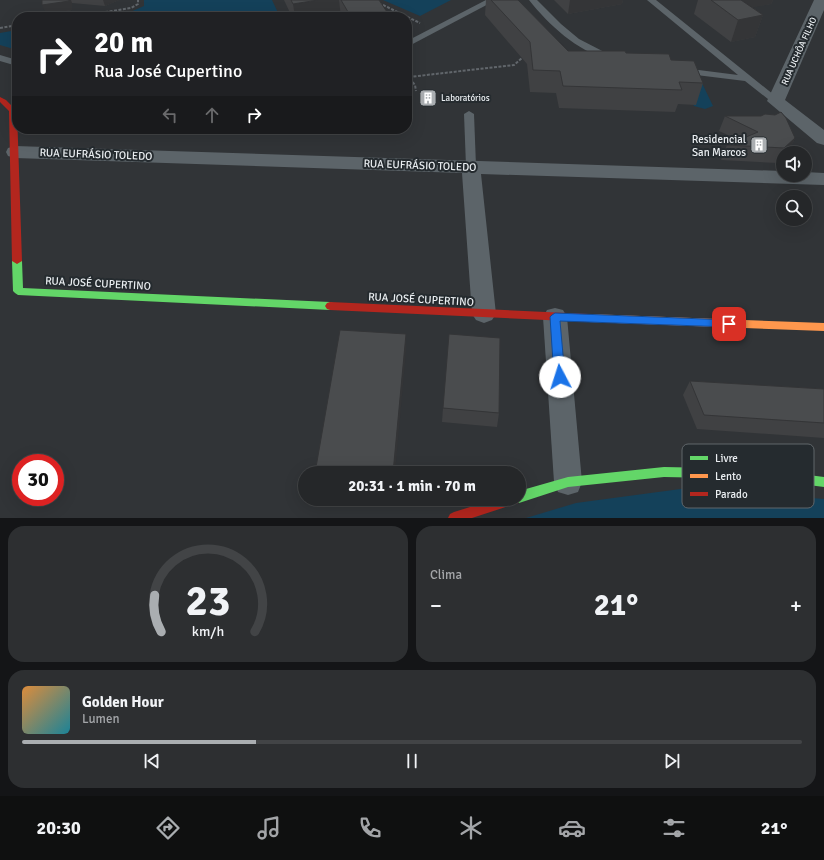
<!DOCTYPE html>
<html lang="pt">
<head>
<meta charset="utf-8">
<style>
  :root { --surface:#252729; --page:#2d2f31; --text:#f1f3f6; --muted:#a3a5a8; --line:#424446; --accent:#aaaeb1 }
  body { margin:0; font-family:Signika,sans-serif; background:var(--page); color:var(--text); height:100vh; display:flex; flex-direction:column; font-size:15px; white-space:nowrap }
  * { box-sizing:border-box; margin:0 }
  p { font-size:13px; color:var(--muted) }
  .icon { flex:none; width:22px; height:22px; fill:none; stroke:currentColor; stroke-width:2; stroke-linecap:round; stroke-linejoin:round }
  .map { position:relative; height:518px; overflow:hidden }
  .sheet { display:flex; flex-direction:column; gap:8px; padding:8px; background:#141517; flex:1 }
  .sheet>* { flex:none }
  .guide { position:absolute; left:12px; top:12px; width:400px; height:122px; border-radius:16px; box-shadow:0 4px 16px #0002,0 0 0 1px var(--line); background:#202124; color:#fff; overflow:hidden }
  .fabs { position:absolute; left:776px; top:146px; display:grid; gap:8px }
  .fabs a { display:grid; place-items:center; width:36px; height:36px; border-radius:50%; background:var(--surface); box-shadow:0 4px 16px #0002,0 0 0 1px var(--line); font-size:20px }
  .speed { position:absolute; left:12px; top:454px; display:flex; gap:8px; font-size:20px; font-weight:700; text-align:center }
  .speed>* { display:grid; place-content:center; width:52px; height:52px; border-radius:50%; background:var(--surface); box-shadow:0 4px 16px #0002,0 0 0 1px var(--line); line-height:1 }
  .speed .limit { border:6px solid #d22; background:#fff; color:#111 }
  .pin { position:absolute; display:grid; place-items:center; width:34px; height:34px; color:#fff; margin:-17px; border-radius:8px; box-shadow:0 2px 6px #0006 }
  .me { position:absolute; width:44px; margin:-22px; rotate:355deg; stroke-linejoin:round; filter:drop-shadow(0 0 3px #0008) }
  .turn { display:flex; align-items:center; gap:14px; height:84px; padding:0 16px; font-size:18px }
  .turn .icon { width:52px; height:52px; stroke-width:2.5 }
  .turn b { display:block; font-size:28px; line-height:34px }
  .lanes { display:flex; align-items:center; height:38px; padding:0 16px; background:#0003; justify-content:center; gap:20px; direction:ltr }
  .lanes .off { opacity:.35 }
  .big { font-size:30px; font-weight:700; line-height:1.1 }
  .sheet .card { flex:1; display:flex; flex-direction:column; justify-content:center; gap:6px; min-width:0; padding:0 14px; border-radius:16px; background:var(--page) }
  .sheet .dial { align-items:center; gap:0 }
  .dial svg { height:104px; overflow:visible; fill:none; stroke:var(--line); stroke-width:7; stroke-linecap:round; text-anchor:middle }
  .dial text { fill:var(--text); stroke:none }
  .song { display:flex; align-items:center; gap:12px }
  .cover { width:48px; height:48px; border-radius:6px; background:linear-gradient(135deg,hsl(30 70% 55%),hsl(190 70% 35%)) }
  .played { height:4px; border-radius:2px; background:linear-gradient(90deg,var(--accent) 30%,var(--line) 30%) }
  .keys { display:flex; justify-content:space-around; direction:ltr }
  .heat { display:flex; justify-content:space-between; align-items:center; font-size:22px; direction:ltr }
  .sheet .tiles { flex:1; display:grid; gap:8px; grid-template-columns:1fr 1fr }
  .card:last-child { grid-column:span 2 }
  .trip { position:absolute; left:298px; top:466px; width:228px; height:40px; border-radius:20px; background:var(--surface); box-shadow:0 4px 16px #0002,0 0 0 1px var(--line); font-weight:700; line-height:40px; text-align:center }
  .tabs { display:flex; height:64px; justify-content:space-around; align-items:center; background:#0f1010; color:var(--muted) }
  .tabs .icon { width:28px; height:28px }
  .tabs .active { color:var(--accent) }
  .tabs b { font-size:18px; color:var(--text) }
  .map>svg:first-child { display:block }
  .green { fill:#14415a }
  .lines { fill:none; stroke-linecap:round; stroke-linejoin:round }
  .path { stroke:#61666b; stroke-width:2; stroke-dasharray:3 1.5; stroke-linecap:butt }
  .lane { fill:#5c6469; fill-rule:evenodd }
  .street { fill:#5c6469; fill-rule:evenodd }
  .fast { fill:#63d668; fill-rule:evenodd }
  .slow { fill:#ff974d; fill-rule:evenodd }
  .jam { fill:#b3261e; fill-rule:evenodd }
  .wall { fill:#404143 }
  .shaded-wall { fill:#343537 }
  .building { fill:#4a4c4e; stroke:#343537 }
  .route { fill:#1a73e8; stroke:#114b97 }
  .labels { text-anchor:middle; stroke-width:4; stroke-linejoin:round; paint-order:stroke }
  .far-street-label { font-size:9px; fill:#ebeff2; stroke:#252b2f }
  .far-poi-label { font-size:9px; fill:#ebeff2; stroke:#252b2f; text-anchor:start }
  .poi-label { font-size:11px; fill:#ebeff2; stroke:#252b2f; text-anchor:end }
  .street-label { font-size:11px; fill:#ebeff2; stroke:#252b2f }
  .key { fill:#252b2f; stroke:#60666a; stroke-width:1 }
  .key-label { font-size:11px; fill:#ebeff2 }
</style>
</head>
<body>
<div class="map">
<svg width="824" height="518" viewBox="0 0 824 518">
  <rect width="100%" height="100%" fill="#313437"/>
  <g class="green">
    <polygon points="144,0 272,0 280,17 101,17 128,13 144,6"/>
    <polygon points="383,0 451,0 420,16"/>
    <polygon points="17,30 17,50 0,45 0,33"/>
    <polygon points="701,81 713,106 705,109 694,106 684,82"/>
    <polygon points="688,488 824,499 824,518 526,518 576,503"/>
  </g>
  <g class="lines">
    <g class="path">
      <polyline points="379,3 420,23"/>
      <polyline points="74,17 131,8 138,4 138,0"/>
      <polyline points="0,28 17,25"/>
      <polyline points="407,75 415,85 416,91"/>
      <polyline points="409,77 514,65 522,58"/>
    </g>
    <g class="lane">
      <polygon points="486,0 496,0 407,47 407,41"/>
      <path d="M529,0h8l24,24 18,15 33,17 -4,3c-31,-8 -59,-34 -79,-59z"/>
      <polygon points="647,0 656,0 779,99 781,101 779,103 773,103 745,81 680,73 679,71 680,69 683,68 738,75"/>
      <polygon points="0,55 17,60 17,66 0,61"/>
      <polygon points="469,111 474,114 476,166 471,169 466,166 464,114"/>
    </g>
    <g class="street">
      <polygon points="814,0 824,0 824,10 785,100 824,130 824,145 817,143 767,101"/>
      <polygon points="15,146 783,171 783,175 805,175 805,172 824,173 824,185 481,174 496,314 492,320 484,323 476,320 472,314 462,173 15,158 8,156 6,152 8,148"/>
      <polygon points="555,308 563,310 567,317 582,482 578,492 568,495 558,492 554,482 543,317 547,310"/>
    </g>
    <g class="fast">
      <polygon points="17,258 22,261 23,288 330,302 333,303 335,306 333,309 330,310 18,295 15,293 13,291 12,261"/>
      <polygon points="664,467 762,469 824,477 824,487 762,479 664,477 568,487 519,503 514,499 519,499 519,491 568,477"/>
    </g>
    <polygon class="slow" points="589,314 824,323 824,331 589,322 586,321 584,318 586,315"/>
    <g class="jam">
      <polygon points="0,97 6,100 17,111 22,261 17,264 12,261 9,111 0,102"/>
      <polygon points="330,302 589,314 592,315 594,318 592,321 589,322 330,310 327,309 325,306 327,303"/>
      <polygon points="519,497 520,499 518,503 472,518 448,518 450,514 454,512 496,499 519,499"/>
    </g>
  </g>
  <g class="wall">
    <polygon points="42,0 119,0 105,6 72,3 72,10 46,14"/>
    <polygon points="284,0 379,0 387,17 292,17"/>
    <polygon points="486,0 518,0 568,51 626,53 671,60 703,83 696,105 678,104 675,112 559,108 556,93 530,92 527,64 485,15"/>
    <polygon points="554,0 623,0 622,4 568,14"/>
    <polygon points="698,0 773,0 771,4 752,7 763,15 755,37 731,42 694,14"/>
    <polygon points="725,116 795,138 788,153 783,153 783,158 778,163 721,160 727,145 739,140 719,131"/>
    <polygon points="690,381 824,389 824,438 697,429 683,395"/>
    <polygon points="443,408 499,413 497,427 442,422"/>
    <polygon points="333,499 392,499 392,503"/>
  </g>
  <g class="shaded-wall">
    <polygon points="69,0 71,0 72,3 72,10 46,14 42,5"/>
    <polygon points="103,0 119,0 105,6"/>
    <polygon points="318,0 339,0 341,17 295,17 293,4"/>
    <polygon points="570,0 623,0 622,4 568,14"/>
    <polygon points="733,0 773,0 771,4 729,12"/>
    <polygon points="387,12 387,17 357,17"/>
    <polygon points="763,15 755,37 731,42 738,20"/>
    <polygon points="795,138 788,153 783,153 783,158 778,163 784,148"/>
    <polygon points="406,334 406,352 395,473 393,473"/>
  </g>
  <g class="building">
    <polygon points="42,0 69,0 69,1 42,5"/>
    <polygon points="291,0 318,0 293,4"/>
    <polygon points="341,0 379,0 387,12 357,17 351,17"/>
    <polygon points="491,0 518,0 568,51 625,51 626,53 669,54 671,60 694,61 703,83 679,82 682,90 563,86 560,71 533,70 530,42"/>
    <polygon points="711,0 741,0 763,15 738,20"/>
    <polygon points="781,112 786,118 795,138 784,148 727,145 758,132 725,116 761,116 765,114 775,115"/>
    <polygon points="340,330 406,334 393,473 315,473"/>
    <polygon points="449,334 500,338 499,413 443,408"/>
    <polygon points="690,381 824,389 824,423 704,415"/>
  </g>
  <polygon class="route" points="555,313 729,320 732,321 734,324 732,326 729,327 560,321 565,377 563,380 560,382 556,380 554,377 550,317 552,315"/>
  <defs>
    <g id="building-square" transform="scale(0.9)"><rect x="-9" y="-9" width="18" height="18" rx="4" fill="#aaaeb1" stroke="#252b2f"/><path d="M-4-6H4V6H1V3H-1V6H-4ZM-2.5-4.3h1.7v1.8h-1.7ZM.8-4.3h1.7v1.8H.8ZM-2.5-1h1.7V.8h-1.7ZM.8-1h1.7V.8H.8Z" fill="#fff"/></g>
  </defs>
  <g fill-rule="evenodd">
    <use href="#building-square" x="428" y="98"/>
    <use href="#building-square" x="759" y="145"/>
  </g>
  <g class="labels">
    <g class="far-street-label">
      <text transform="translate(799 51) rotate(-66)" y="3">RUA UCHÔA FILHO</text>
    </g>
    <g class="far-poi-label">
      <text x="441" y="101">Laboratórios</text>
    </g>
    <g class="poi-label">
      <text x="746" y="143">Residencial<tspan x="746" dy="13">San Marcos</tspan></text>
    </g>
    <g class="street-label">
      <text transform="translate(96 154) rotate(2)" y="4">RUA EUFRÁSIO TOLEDO</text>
      <text transform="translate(420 165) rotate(2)" y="4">RUA EUFRÁSIO TOLEDO</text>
      <text transform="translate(98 283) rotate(3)" y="4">RUA JOSÉ CUPERTINO</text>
      <text transform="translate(421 299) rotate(3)" y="4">RUA JOSÉ CUPERTINO</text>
    </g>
  </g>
  <rect x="682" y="444" width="132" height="64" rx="6" class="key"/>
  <rect x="690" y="456" width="18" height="4" fill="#63d668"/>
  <rect x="690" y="474" width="18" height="4" fill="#ff974d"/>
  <rect x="690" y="492" width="18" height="4" fill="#b3261e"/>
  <g class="key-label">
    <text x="715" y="462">Livre</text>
    <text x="715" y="480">Lento</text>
    <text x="715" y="498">Parado</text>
  </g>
</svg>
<div class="fabs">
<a><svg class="icon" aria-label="sound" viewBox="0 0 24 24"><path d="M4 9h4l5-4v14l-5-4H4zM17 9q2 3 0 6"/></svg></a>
<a><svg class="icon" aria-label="search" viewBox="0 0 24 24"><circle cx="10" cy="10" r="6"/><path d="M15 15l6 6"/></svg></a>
</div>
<div class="speed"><div class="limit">30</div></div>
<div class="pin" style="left:729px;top:324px;background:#d93025"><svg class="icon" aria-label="arrive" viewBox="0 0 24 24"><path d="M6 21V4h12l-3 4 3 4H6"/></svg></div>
<svg class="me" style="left:560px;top:377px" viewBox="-20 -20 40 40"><circle r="19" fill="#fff"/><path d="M0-13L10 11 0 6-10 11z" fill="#1a73e8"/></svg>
<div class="trip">20:31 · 1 min · 70 m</div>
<div class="guide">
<div class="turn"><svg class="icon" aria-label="right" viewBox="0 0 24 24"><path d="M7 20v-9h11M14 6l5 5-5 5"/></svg><div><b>20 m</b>Rua José Cupertino</div></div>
<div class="lanes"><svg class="icon off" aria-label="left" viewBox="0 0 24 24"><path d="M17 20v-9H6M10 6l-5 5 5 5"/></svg><svg class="icon off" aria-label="ahead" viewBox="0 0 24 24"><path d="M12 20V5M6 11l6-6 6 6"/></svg><svg class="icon" aria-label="right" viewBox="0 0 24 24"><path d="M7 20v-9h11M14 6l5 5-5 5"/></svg></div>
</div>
</div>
<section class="sheet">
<div class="tiles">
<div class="card dial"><svg viewBox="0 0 100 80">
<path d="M14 69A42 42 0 1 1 86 69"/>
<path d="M14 69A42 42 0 0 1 9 41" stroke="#aaaeb1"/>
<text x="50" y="56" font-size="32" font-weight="700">23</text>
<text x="50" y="72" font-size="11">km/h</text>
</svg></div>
<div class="card"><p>Clima</p>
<div class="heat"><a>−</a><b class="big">21°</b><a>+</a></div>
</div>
<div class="card">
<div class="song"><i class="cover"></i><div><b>Golden Hour</b><p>Lumen</p></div></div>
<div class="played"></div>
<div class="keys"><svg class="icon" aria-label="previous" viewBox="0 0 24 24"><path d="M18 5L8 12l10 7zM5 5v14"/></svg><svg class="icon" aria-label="pause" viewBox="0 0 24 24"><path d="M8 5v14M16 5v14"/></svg><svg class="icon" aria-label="next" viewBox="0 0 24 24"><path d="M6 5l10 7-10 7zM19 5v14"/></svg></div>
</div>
</div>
</section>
<nav class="tabs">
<b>20:30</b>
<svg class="icon active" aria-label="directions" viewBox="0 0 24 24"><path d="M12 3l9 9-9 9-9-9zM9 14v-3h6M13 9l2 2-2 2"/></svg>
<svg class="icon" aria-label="music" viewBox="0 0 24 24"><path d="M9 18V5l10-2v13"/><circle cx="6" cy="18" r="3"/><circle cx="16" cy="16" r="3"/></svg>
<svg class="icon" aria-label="phone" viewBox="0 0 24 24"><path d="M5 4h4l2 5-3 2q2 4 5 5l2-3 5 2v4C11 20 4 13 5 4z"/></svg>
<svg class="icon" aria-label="climate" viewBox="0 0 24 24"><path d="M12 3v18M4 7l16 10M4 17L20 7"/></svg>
<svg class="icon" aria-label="car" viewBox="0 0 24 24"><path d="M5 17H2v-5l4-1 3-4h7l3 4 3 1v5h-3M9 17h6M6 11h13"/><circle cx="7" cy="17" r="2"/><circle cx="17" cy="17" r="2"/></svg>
<svg class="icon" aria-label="filters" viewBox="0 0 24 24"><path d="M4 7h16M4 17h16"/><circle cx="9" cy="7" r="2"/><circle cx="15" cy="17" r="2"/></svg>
<b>21°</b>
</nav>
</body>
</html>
